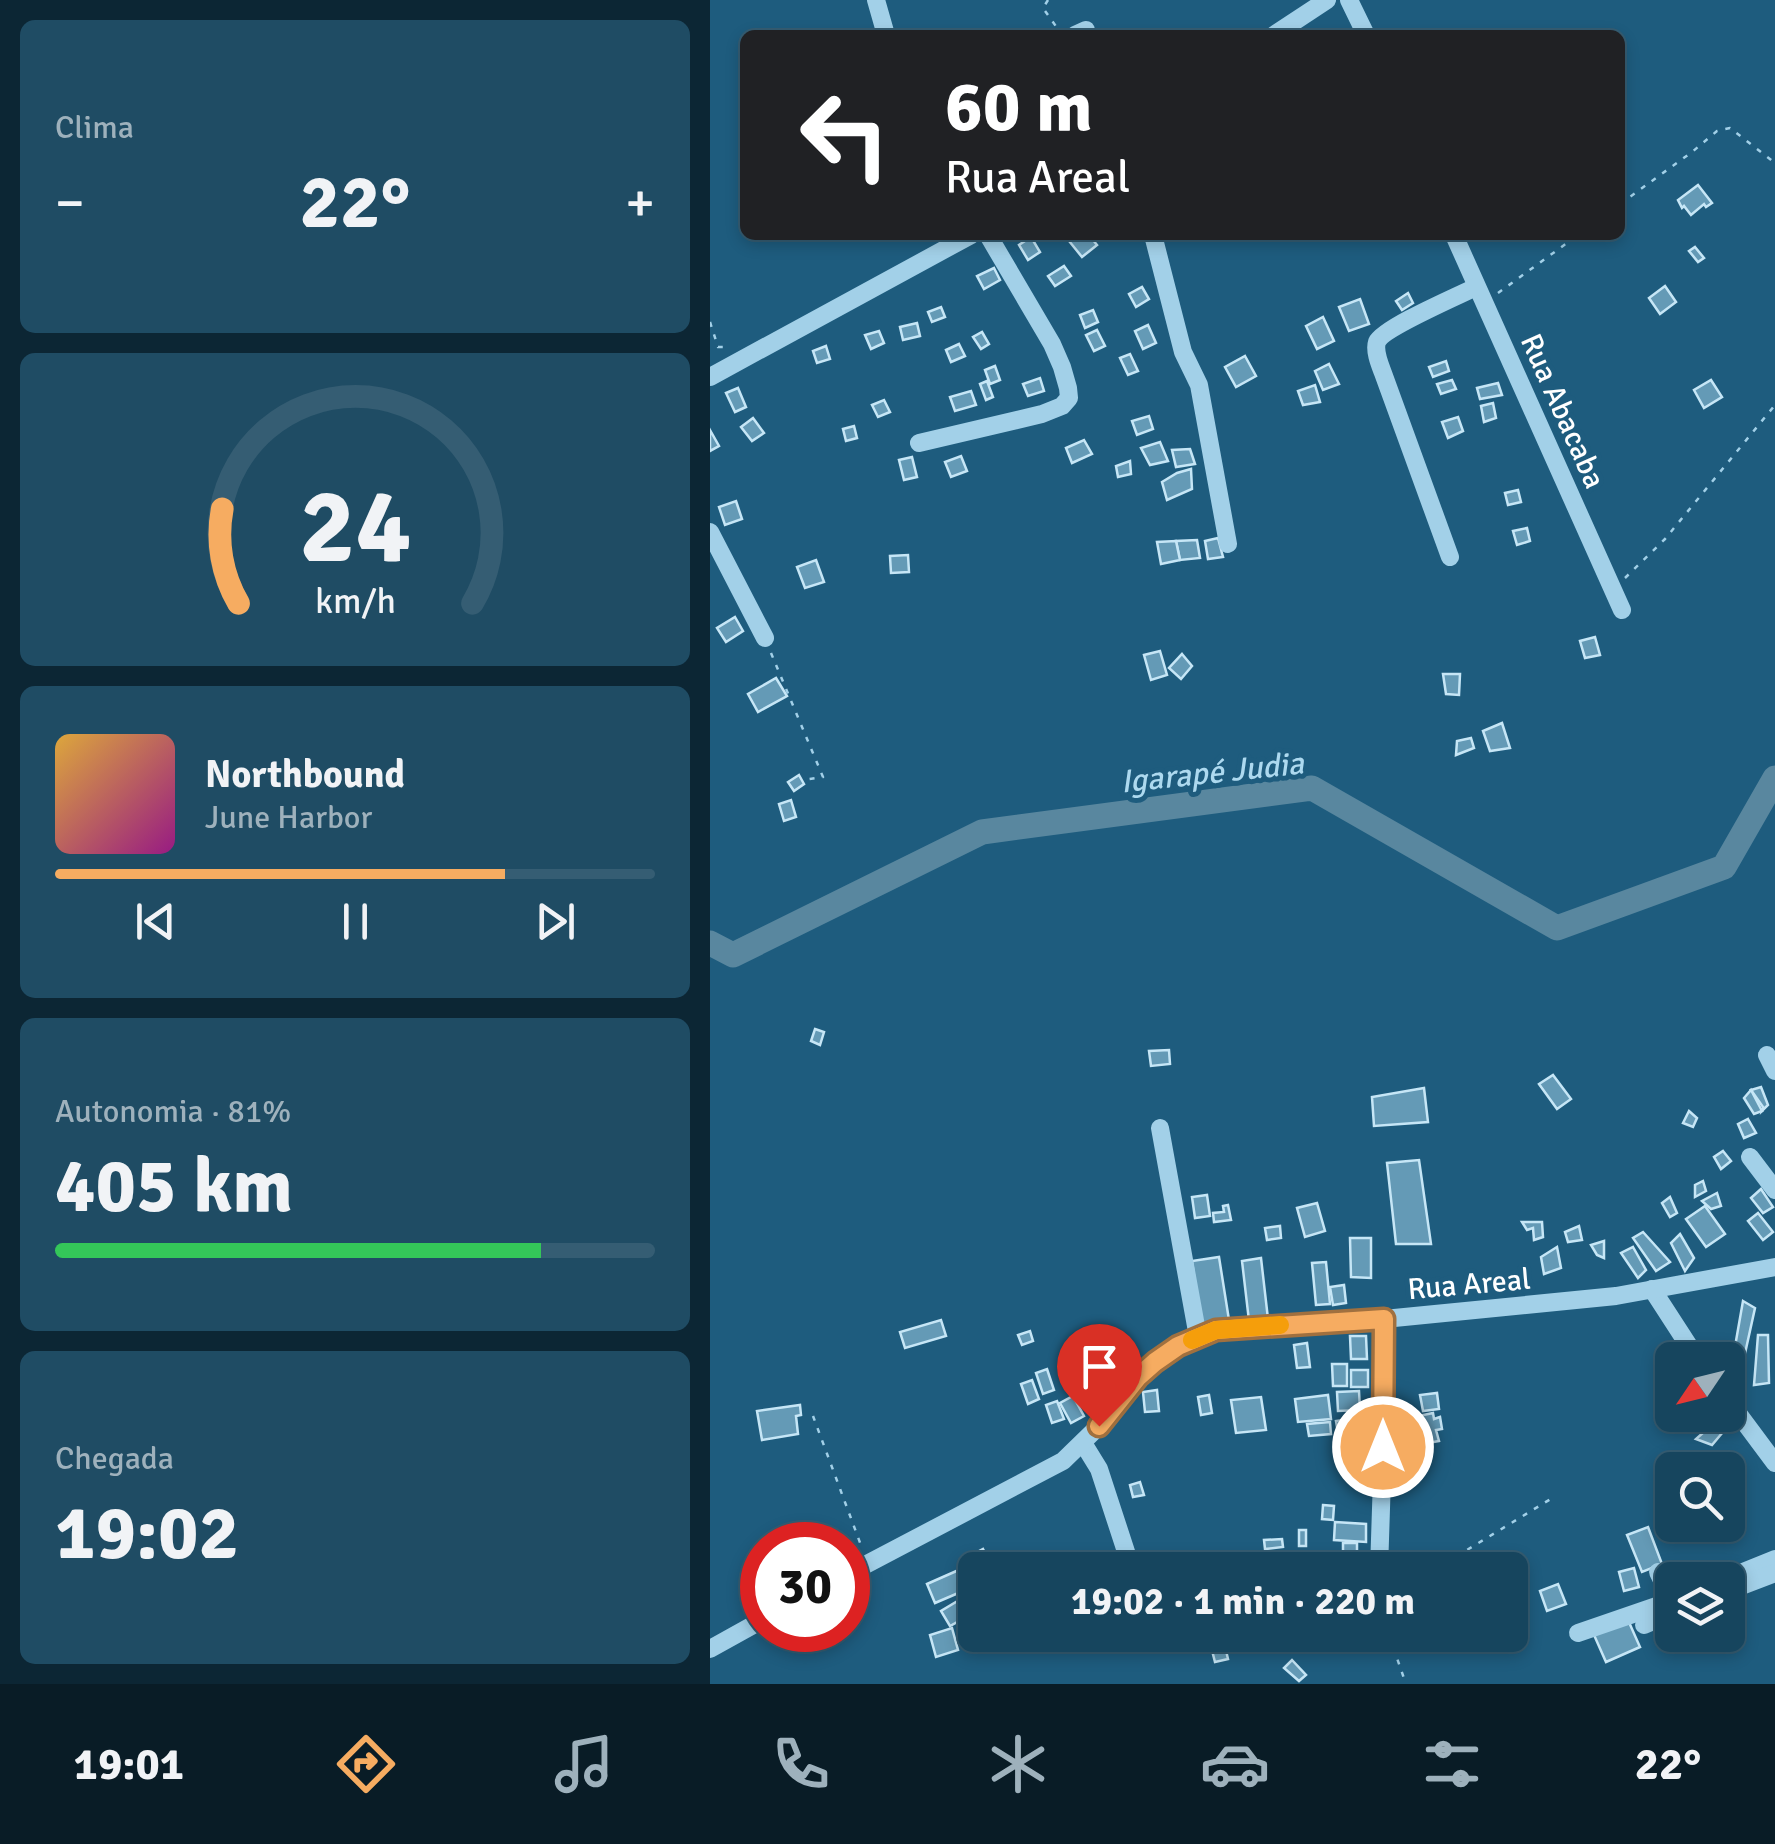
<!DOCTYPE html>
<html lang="pt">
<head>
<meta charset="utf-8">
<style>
  :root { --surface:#16455e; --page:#1f4c64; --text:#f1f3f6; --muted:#9eb1bc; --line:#355d73; --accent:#f6ac61 }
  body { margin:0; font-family:Signika,sans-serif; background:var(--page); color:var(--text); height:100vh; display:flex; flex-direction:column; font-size:38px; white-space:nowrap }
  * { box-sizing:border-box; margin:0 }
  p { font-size:32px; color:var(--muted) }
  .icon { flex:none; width:55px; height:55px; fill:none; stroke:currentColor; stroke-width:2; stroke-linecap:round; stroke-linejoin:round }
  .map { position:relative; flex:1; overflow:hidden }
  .sheet { display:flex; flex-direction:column; gap:20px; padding:20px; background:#0c2634; width:710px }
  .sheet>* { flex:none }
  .hud { position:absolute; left:30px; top:30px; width:885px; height:210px; border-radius:15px; box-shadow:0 5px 15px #0003,0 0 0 2px var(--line); background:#202124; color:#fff; overflow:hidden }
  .needle { width:65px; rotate:235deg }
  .tools { position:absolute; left:945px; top:1342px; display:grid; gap:20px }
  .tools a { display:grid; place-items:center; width:90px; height:90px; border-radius:15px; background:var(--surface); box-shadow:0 5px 15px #0003,0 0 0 2px var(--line); font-size:50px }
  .speed { position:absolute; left:30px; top:1522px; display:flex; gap:20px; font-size:50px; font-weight:700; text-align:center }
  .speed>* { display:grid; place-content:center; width:130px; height:130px; border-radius:50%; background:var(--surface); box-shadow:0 5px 15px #0003,0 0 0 2px var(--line); line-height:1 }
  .speed .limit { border:15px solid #d22; background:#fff; color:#111 }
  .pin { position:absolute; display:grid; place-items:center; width:85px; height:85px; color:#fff; margin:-102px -42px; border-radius:50% 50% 50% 0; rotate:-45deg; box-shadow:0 0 10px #0007 }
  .pin .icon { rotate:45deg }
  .me { position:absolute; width:110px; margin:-55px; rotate:0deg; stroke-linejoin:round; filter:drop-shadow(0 0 8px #0008) }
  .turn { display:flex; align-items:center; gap:35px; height:210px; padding:0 40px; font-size:45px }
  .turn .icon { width:130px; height:130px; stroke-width:2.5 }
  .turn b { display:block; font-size:70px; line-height:85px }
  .big { font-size:75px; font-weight:700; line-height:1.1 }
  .sheet .tile { flex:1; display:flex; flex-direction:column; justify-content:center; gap:15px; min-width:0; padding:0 35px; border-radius:15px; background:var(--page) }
  .sheet .dial { align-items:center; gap:0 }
  .dial svg { height:260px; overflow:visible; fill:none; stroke:var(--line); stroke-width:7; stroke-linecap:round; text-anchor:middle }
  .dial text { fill:var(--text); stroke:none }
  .song { display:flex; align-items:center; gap:30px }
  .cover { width:120px; height:120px; border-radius:15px; background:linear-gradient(135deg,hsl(40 70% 55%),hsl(310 70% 35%)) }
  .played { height:10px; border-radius:5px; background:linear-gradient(90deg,var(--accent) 75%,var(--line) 75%) }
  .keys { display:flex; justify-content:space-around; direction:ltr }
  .heat { display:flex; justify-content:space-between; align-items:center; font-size:55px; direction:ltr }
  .charge { height:15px; border-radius:8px; background:linear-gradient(90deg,#34c759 81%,var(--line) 0) }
  .trip { position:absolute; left:248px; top:1552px; width:570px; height:100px; border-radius:15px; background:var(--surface); box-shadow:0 5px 15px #0003,0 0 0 2px var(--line); font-weight:700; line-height:100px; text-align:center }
  .menu { display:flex; height:160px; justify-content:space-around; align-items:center; background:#091c26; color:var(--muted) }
  .menu .icon { width:70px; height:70px }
  .menu .current { color:var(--accent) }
  .menu b { font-size:45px; color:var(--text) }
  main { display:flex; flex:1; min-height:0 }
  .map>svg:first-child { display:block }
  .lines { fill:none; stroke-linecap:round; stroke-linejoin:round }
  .river { stroke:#59879f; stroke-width:25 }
  .building { fill:#649ab6; stroke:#c6e6f6; stroke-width:2.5 }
  .path { stroke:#a2d0e8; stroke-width:2.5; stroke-dasharray:5 8; stroke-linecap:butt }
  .minor { stroke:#a2d0e8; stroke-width:18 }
  .route-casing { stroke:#a0703f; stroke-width:25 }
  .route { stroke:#f6ac61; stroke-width:18 }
  .slow { stroke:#f59e0b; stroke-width:18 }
  .labels { text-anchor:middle; stroke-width:10; stroke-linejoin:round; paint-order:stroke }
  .street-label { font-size:30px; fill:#fff; stroke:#1e5c7e }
  .water-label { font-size:32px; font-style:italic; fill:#add9ef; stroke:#1e5c7e }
</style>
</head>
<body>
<main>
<section class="sheet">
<div class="tile"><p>Clima</p>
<div class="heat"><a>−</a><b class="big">22°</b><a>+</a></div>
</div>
<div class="tile dial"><svg viewBox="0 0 100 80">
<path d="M14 69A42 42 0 1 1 86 69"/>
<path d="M14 69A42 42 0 0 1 9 40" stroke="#f6ac61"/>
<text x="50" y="56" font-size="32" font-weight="700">24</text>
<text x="50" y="72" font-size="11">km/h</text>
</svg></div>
<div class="tile">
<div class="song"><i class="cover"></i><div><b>Northbound</b><p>June Harbor</p></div></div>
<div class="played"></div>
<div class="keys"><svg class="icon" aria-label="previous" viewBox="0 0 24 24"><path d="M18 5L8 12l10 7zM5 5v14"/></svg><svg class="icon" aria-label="pause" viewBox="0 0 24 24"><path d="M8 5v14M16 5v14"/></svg><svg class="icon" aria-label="next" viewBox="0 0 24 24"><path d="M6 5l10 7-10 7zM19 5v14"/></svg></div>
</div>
<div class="tile"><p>Autonomia · 81%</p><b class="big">405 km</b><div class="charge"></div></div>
<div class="tile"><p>Chegada</p><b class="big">19:02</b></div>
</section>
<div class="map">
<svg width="1065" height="1684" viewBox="0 0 1065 1684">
  <rect width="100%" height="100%" fill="#1e5c7e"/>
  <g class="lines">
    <polyline class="river" points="0,943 23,955 272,832 602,788 847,928 1014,867 1065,778"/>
  </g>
  <g class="building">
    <polygon points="988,185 1002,203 996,207 994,204 981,215 974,206 972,208 968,200"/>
    <polygon points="366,235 379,235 387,245 372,257 359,241"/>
    <polygon points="321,237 330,252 318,260 309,245"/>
    <polygon points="985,247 994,258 988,262 979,251"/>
    <polygon points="354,266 361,276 345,286 338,276"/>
    <polygon points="284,268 290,280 274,289 267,276"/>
    <polygon points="955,286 966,302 950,314 939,298"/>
    <polygon points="432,287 439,299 426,307 419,294"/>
    <polygon points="698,293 703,303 692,310 686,301"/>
    <polygon points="650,299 659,324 639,331 629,307"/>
    <polygon points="231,307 235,317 222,322 218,312"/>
    <polygon points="383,310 388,322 375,328 370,315"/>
    <polygon points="613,317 624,341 607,349 596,326"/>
    <polygon points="207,323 210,336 193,340 190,327"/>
    <polygon points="438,325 446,343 433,349 425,331"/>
    <polygon points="387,330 395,346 384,351 376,335"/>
    <polygon points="169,331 174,343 161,349 155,335"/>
    <polygon points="272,332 279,344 271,349 263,337"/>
    <polygon points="249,344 255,356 241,362 236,350"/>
    <polygon points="116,346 120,359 107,363 103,351"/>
    <polygon points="420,354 428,371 418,375 410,358"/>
    <polygon points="535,356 546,376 526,387 515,367"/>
    <polygon points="736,361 739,371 723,377 719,367"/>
    <polygon points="619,364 629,384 613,390 605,371"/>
    <polygon points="285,366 290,380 280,384 275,370"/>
    <polygon points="330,378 334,391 318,396 313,384"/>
    <polygon points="742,380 746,389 731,394 727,384"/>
    <polygon points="1001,380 1012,397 994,408 984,390"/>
    <polygon points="277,381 283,397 276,400 270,384"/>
    <polygon points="788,383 792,395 770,399 767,388"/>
    <polygon points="605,385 610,402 593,405 588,391"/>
    <polygon points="28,388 36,407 25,412 16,393"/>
    <polygon points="261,391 266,405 245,411 240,397"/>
    <polygon points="174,400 180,412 168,417 162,405"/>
    <polygon points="783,403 786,418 774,422 771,406"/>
    <polygon points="439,416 443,429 427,435 422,421"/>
    <polygon points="748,417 753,431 738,438 732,422"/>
    <polygon points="43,418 54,433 42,441 31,427"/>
    <polygon points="144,426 147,438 136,441 133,429"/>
    <polygon points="0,430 9,446 0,451"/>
    <polygon points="374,440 382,454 362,463 356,448"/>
    <polygon points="450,442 458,461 440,465 431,448"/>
    <polygon points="480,449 485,464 466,467 462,450"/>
    <polygon points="251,456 257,471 241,477 235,462"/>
    <polygon points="202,457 207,477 194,480 189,460"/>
    <polygon points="420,461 421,474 408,477 406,466"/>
    <polygon points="481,469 482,489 457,500 452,482 467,473"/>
    <polygon points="808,490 811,502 798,505 795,493"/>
    <polygon points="26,501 32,519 15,525 9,507"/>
    <polygon points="817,528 820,541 807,545 803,531"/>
    <polygon points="508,538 513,557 498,559 495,541"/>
    <polygon points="487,540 490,558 470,560 466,541"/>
    <polygon points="466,541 470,560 451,564 447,542"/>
    <polygon points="198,555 199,572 181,573 180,556"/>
    <polygon points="106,560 114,582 95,588 87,567"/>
    <polygon points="25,617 33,631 16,642 7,628"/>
    <polygon points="885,637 890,655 875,658 870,641"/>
    <polygon points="450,651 457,675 441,680 434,655"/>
    <polygon points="472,654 482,666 471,679 459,668"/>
    <polygon points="733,674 750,674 749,695 736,694"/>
    <polygon points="66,678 77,696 48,712 38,694"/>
    <polygon points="792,723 800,748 780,751 773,731"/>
    <polygon points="761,738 764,748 746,755 747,741"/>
    <polygon points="89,775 94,784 84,791 78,782"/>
    <polygon points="81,800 86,817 74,821 69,804"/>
    <polygon points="105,1029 114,1032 110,1045 101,1041"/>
    <polygon points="459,1050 460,1064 441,1066 439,1051"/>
    <polygon points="843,1075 861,1099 847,1109 829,1084"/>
    <polygon points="1051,1087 1058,1105 1052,1111 1053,1107 1041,1090"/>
    <polygon points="714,1088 718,1122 664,1126 662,1097"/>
    <polygon points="1041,1090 1052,1111 1044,1114 1034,1098"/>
    <polygon points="979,1111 987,1118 983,1127 973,1123"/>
    <polygon points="1038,1119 1046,1133 1034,1138 1028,1124"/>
    <polygon points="1013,1151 1021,1161 1011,1169 1004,1157"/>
    <polygon points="709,1160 721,1244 686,1244 677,1163"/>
    <polygon points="993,1181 996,1191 985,1197 985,1185"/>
    <polygon points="1051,1189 1063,1207 1053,1213 1041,1198"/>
    <polygon points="1007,1193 1011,1206 1001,1209 992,1201"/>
    <polygon points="497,1195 500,1216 485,1218 482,1197"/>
    <polygon points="960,1197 967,1213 960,1217 952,1203"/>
    <polygon points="607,1203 615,1231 595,1237 587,1208"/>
    <polygon points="518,1205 521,1220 504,1222 503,1213 514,1212 513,1206"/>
    <polygon points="995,1206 1015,1234 996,1247 976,1219"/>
    <polygon points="1048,1213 1063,1232 1053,1240 1038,1221"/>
    <polygon points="812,1222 832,1222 833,1237 824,1240 823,1228 817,1230"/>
    <polygon points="570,1226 571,1238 557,1240 555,1228"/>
    <polygon points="869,1226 872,1240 858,1242 855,1232"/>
    <polygon points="933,1232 960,1262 946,1271 923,1238"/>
    <polygon points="970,1234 984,1258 975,1271 961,1243"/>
    <polygon points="640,1238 661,1238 661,1278 641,1277"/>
    <polygon points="894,1241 894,1258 887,1255 881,1245"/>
    <polygon points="847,1247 851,1268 834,1274 831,1257"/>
    <polygon points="923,1247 936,1270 928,1278 911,1253"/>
    <polygon points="509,1257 519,1320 491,1325 482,1261"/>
    <polygon points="551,1258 558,1319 539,1321 532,1261"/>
    <polygon points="616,1262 620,1304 606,1305 602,1263"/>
    <polygon points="634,1285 636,1303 623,1305 620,1287"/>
    <polygon points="1033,1301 1045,1308 1034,1358 1023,1358"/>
    <polygon points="231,1320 236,1336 195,1348 190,1332"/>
    <polygon points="320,1331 323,1341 312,1345 308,1335"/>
    <polygon points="1048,1335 1058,1335 1059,1383 1044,1385"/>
    <polygon points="640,1336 656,1336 657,1359 641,1359"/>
    <polygon points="415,1340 424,1354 398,1372 389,1358"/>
    <polygon points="597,1343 600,1367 587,1368 584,1345"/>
    <polygon points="622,1364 637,1364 637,1386 623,1386"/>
    <polygon points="337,1369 344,1390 333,1394 326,1373"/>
    <rect x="641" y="1370" width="17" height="17"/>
    <polygon points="322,1380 329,1399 318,1404 311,1384"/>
    <polygon points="447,1390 449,1411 435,1412 433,1392"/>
    <polygon points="649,1391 650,1410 628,1411 627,1392"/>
    <polygon points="727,1393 729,1409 713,1411 710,1395"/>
    <polygon points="499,1395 502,1413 491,1415 488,1397"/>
    <polygon points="618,1395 621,1419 588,1422 585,1399"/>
    <polygon points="363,1396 374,1416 361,1423 350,1403"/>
    <polygon points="551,1397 556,1430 526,1433 521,1400"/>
    <polygon points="347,1401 354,1419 342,1423 336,1405"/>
    <polygon points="90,1405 91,1415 86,1416 88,1434 52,1440 47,1411"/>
    <polygon points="723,1413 724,1419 730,1417 732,1429 726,1430 729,1441 712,1444 704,1417"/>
    <polygon points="647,1418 649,1436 629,1439 626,1421"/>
    <polygon points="693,1420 694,1435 682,1436 680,1421"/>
    <polygon points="620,1422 621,1434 599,1436 597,1424"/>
    <polygon points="1003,1424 1013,1432 1002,1445 986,1439"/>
    <polygon points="680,1444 694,1444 695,1459 681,1460"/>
    <polygon points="991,1452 1003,1465 995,1470 966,1470"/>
    <polygon points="655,1457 655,1477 634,1477 634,1458"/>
    <polygon points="430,1482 434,1495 423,1497 420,1485"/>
    <polygon points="613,1505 624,1506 623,1520 612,1519"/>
    <polygon points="625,1522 656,1524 656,1542 624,1540"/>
    <polygon points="938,1527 952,1564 932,1572 917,1535"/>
    <rect x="589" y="1530" width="7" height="16"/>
    <polygon points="572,1539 573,1547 555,1549 554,1540"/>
    <rect x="633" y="1543" width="14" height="12"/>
    <polygon points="273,1549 284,1570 265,1571 258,1557"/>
    <polygon points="924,1568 929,1587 914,1591 909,1572"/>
    <polygon points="251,1569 260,1588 225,1603 217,1584"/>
    <polygon points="848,1584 856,1604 837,1611 830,1591"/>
    <polygon points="261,1593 265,1601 265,1612 240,1626 231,1611"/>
    <polygon points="918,1620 930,1647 896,1662 884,1635"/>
    <polygon points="242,1628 248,1650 226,1657 220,1635"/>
    <polygon points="498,1635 520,1635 521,1641 514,1642 518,1659 505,1662"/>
    <polygon points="582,1660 596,1675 589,1681 574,1668"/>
  </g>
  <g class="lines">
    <g class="path">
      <polyline points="338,0 333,8 350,32"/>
      <polyline points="910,204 982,152 1007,131 1020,128 1065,163"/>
      <polyline points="788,293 868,235"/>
      <polyline points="0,322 8,347 19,347"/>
      <polyline points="915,578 955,539 1065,405"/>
      <polyline points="61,653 113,777 92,780"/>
      <polyline points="103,1416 152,1548"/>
      <polyline points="588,1563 652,1565"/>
      <polyline points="724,1570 844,1497"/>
      <polyline points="679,1635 696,1684"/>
    </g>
    <g class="minor">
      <polyline points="166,0 176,35"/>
      <polyline points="639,0 656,35"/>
      <polyline points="365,35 376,30"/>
      <polyline points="564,35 617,0"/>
      <polyline points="443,235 473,352 489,385 518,544"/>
      <polyline points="744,235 912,610"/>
      <polyline points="0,377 261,235"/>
      <polyline points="209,443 332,414 352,406 359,398 358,388 352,367 342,344 278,235"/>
      <polyline points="0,532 55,638"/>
      <path d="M740,557l-67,-184c-3,-8 -9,-22 -6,-31 6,-14 81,-46 99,-55"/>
      <polyline points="1057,1055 1065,1071"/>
      <polyline points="450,1128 488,1337"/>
      <polyline points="1040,1157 1065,1190"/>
      <polyline points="942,1289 988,1360"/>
      <polyline points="1018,1400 1065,1463"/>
      <polyline points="373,1443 389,1469 422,1570"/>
      <polyline points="669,1570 673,1447 674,1319"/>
      <polyline points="948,1572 962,1601"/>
      <polyline points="138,1574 353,1461 389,1426 427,1377 445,1362 468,1346 506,1329 674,1319 906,1296 1065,1267"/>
      <polyline points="1013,1580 1065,1559"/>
      <polyline points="1018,1591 1065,1573"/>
      <polyline points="934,1625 962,1613"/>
      <polyline points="868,1633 961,1601"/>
      <polyline points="0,1649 52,1620"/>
    </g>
  </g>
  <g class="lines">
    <g class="route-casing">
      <polyline id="route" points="389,1426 428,1377 445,1362 468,1346 506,1330 674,1319 673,1447"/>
    </g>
    <use href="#route" class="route"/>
    <polyline class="slow" points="482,1340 506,1330 570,1325"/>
  </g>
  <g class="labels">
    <g class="street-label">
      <text transform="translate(853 411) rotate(66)" y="10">Rua Abacaba</text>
      <text transform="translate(759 1284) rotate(-5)" y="10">Rua Areal</text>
    </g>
    <g class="water-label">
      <text transform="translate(502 772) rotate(-6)" y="11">Igarapé Judia</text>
    </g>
  </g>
</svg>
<div class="tools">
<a><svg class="needle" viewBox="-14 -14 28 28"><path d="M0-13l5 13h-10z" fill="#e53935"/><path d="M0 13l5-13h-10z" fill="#9eb1bc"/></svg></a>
<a><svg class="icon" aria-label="search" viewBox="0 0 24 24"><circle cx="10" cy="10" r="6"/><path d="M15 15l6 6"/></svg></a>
<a><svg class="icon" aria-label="layers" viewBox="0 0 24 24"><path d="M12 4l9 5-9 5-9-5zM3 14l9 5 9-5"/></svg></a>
</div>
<div class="speed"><div class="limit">30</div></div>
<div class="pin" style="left:389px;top:1426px;background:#d93025"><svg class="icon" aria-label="arrive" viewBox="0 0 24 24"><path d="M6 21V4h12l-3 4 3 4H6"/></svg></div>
<svg class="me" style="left:673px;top:1447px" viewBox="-20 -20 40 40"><circle r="17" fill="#f6ac61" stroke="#fff" stroke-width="3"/><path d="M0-11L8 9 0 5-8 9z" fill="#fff"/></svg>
<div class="trip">19:02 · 1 min · 220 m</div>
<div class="hud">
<div class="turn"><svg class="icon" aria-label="left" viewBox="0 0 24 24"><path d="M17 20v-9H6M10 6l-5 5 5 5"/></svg><div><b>60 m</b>Rua Areal</div></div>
</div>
</div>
</main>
<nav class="menu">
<b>19:01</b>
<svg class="icon current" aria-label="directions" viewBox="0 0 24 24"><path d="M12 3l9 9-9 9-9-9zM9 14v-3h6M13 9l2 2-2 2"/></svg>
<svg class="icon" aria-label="music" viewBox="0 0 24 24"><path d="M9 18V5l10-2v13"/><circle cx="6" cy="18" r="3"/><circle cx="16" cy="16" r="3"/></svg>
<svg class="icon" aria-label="phone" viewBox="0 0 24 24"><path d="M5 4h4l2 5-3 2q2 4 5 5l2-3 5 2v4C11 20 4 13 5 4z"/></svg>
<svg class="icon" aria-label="climate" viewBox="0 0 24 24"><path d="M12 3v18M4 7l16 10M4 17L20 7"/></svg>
<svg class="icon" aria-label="car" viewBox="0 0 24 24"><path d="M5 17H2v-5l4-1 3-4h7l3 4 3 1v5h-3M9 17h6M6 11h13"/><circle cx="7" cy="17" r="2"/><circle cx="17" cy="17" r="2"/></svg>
<svg class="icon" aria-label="filters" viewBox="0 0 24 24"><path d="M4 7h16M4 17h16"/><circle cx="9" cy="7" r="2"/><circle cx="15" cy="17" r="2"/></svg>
<b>22°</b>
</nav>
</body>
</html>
